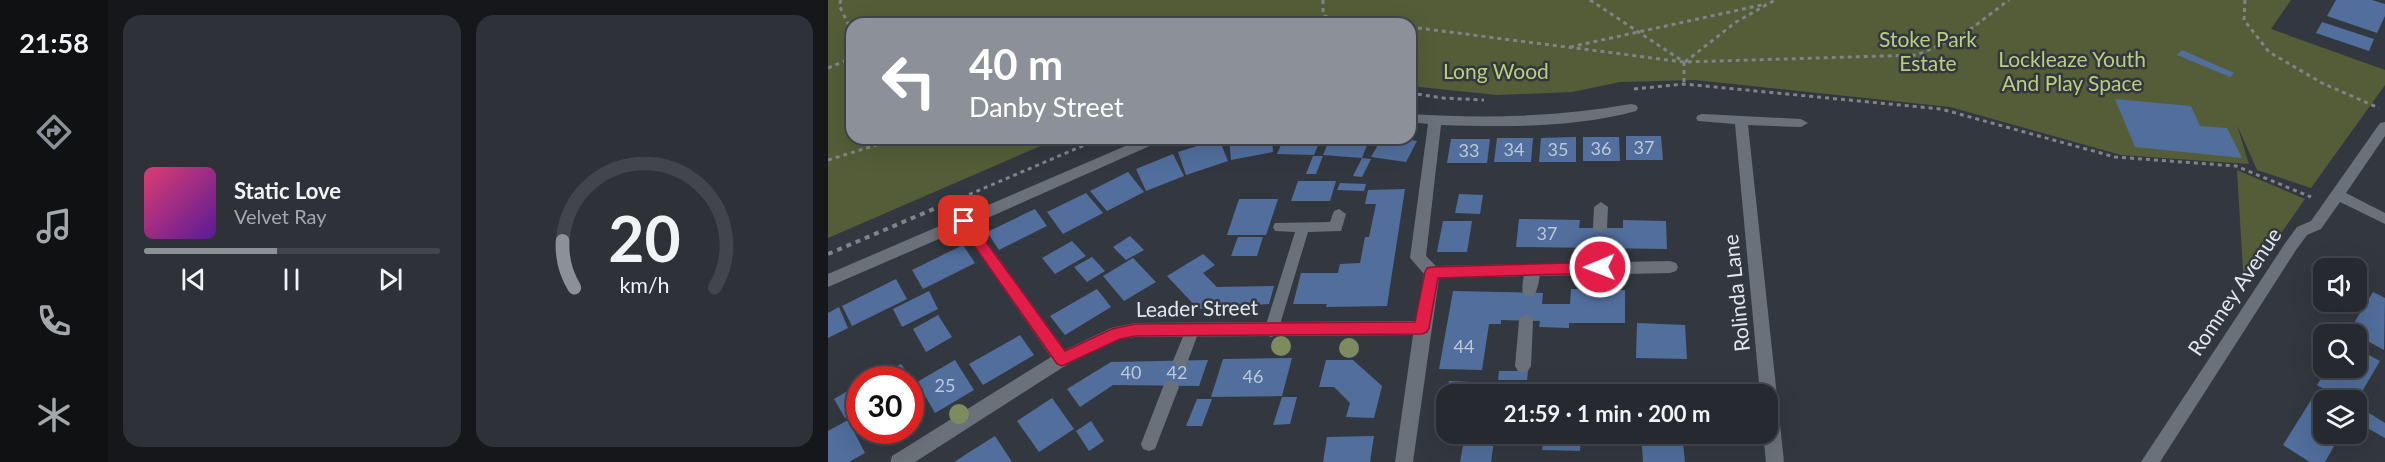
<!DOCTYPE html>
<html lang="en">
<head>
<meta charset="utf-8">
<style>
  :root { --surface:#262a30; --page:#2e3238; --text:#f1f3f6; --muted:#a4a7ab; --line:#42464c; --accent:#8c9099 }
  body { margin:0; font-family:Lato,sans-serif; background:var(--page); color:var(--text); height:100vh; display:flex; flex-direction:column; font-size:22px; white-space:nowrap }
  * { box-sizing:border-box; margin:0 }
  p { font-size:20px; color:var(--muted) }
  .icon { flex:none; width:33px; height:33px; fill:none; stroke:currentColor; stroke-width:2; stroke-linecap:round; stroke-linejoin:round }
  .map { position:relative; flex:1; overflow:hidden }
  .panel { display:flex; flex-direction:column; gap:15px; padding:15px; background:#15171a; width:720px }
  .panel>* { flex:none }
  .top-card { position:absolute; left:18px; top:18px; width:570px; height:126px; border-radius:18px; box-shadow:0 6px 24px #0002,0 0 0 2px var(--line); background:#8c9099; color:#fff; overflow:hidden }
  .controls { position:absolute; left:1485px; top:258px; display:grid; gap:12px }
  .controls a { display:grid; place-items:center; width:54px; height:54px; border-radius:12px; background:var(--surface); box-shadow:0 6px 24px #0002,0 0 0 2px var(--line); font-size:30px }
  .speed { position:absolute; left:18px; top:366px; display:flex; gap:12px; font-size:30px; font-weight:700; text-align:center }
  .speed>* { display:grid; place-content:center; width:78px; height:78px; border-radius:50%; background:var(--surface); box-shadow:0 6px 24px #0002,0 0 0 2px var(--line); line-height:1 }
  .speed .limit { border:9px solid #d22; background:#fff; color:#111 }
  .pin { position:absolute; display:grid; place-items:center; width:51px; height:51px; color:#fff; margin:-26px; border-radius:12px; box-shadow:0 3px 9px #0006 }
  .me { position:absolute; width:66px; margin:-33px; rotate:269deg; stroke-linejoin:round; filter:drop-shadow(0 0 4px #0008) }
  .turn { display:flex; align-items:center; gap:21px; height:126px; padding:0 24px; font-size:27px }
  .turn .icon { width:78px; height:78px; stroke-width:2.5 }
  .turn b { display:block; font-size:42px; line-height:51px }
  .panel .card { flex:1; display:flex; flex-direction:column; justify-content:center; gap:9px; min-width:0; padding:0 21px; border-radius:18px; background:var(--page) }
  .panel .dial { align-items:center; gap:0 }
  .dial svg { height:156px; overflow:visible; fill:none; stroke:var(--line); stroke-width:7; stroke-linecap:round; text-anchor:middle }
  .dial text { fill:var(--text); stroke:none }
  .song { display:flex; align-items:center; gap:18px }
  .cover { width:72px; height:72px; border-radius:9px; background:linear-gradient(135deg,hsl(340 70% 55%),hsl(270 70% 35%)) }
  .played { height:6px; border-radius:3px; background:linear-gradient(90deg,var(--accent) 45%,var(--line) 45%) }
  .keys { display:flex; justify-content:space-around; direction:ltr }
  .panel .tiles { flex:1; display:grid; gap:15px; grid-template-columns:repeat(2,1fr) }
  .trip { position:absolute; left:608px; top:384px; width:342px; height:60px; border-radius:18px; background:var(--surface); box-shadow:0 6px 24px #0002,0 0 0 2px var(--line); font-weight:700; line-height:60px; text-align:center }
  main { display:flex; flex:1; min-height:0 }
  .tabs { display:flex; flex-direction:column; width:108px; justify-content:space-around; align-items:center; background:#0f1113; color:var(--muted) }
  .tabs .icon { width:42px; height:42px }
  .tabs .selected { color:var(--accent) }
  .tabs b { font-size:27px; color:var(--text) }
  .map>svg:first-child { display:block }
  .green { fill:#545d38 }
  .building { fill:#516e9c }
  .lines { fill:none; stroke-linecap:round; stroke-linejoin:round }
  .path-far1 { stroke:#7f838a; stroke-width:3; stroke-dasharray:4 4; stroke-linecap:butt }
  .path { stroke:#7f838a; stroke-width:4; stroke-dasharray:5 5; stroke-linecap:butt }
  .lane { fill:#6b717a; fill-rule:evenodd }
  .street { fill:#6b717a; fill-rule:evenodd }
  .tree { fill:#7d8b60 }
  .route { fill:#e11d48; stroke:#92132f; stroke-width:1.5 }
  .labels { text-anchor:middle; stroke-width:5; stroke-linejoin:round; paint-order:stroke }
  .number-label { font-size:18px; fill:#bec8d8 }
  .park-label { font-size:21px; fill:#bacf7b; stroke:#333840 }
  .street-label { font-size:21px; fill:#e3e6ec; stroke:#333840 }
</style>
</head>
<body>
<main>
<nav class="tabs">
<b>21:58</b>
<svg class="icon selected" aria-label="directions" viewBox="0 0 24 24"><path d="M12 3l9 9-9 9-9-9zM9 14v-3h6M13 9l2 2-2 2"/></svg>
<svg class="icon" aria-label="music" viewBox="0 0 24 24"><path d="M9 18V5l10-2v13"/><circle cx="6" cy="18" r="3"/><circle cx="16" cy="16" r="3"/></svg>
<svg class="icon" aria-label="phone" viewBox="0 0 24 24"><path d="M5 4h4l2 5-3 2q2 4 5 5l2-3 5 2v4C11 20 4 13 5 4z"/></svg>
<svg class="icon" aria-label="climate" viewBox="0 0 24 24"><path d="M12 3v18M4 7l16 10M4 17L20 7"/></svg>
</nav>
<section class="panel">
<div class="tiles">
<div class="card">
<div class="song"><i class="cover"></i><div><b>Static Love</b><p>Velvet Ray</p></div></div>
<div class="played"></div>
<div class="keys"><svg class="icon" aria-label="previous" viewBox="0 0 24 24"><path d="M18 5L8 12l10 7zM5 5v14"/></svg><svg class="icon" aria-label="pause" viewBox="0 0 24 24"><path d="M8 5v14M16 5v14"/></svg><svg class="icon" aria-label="next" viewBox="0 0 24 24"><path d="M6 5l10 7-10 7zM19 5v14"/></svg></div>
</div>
<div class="card dial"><svg viewBox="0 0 100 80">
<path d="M14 69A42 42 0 1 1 86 69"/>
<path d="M14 69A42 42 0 0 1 8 45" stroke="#8c9099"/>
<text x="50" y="56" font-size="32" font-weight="700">20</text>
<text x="50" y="72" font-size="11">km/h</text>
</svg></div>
</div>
</section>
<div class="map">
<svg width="1557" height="462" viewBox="0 0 1557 462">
  <rect width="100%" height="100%" fill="#333840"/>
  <g class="green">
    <polygon points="0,0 1463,0 1443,29 1557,70 1557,85 1483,188 1429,170 1409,125 1421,164 1293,155 1122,107 867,80 792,82 744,92 669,95 582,86 582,24 24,24 24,138 231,138 0,238"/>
    <polygon points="1409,170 1477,199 1416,286"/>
  </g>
  <g class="building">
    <polygon points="1508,0 1544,0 1557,4 1557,16 1549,33 1499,16"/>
    <polygon points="1494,22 1546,39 1541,51 1488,33"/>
    <polygon points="1354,50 1406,73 1402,77 1349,55"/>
    <polygon points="1287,99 1363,106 1372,126 1399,128 1414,158 1307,147"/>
    <polygon points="798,136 833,136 835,160 798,160"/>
    <polygon points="748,137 748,162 711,162 713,138"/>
    <polygon points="755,137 791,137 792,161 755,161"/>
    <polygon points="401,138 444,138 445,152 403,160"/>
    <polygon points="456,138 493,138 486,155 449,154"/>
    <polygon points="502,138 542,138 534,158 495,155"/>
    <polygon points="554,138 571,138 589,141 578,162 543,157"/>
    <polygon points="669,138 705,138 703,162 666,162"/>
    <polygon points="391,139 400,161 358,175 350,152"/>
    <polygon points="623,139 662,139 659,163 619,163"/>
    <polygon points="345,154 356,176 318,191 308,169"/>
    <polygon points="485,156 495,156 488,174 478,174"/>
    <polygon points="534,158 543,159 534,177 525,176"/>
    <polygon points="300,172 316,192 279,211 262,191"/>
    <polygon points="470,181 508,181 502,201 463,201"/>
    <polygon points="512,183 538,184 536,191 509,190"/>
    <polygon points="577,189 559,306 498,307 499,304 465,304 473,273 510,273 512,264 532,263 537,237 541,237 548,204 537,204 540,190"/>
    <polygon points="258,193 275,213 235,234 219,212"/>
    <polygon points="631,194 655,195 652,214 627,213"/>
    <polygon points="411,199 450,199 438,235 399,235"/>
    <polygon points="207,209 219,226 171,250 159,232"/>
    <polygon points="691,219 752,220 751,228 795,228 795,220 838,221 839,249 688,247"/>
    <polygon points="615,221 644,221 639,252 609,252"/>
    <polygon points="302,236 316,250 298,260 285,247"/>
    <polygon points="410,237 435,237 429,256 403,256"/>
    <polygon points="244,241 258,256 227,274 214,258"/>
    <polygon points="135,245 147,263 95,289 84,270"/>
    <polygon points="375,254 387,265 375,273 389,287 446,286 441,304 370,309 339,276"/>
    <polygon points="264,257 277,271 259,282 246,267"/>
    <polygon points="305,258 328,282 296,301 275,276"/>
    <polygon points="68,279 79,299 24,326 14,306"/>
    <polygon points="269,289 283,307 237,335 222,316"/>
    <polygon points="743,289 797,290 797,323 741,323 741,328 711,327 712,321 673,320 673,324 661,324 654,370 611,369 625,291 715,293 714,304 742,304"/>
    <polygon points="101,291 110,309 74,327 65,309"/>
    <polygon points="1545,292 1557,298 1556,350 1521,331"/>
    <polygon points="11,307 20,328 0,338 0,313"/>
    <polygon points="110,315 124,337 98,352 85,329"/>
    <polygon points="809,323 857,325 859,359 808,358"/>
    <polygon points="192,335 206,355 155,385 141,364"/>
    <polygon points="1528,348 1552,361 1529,400 1515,400 1489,385 1500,368 1528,368"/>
    <polygon points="464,358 454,396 383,397 395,359"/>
    <polygon points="127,360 146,390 107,413 89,382"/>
    <polygon points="380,360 371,386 285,385 252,407 239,389 283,362"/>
    <polygon points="498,360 525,360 554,386 546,418 518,417 522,403 506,387 491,387"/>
    <polygon points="73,364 83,378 60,380 56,374"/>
    <polygon points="671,371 700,371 699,380 670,380"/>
    <polygon points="621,381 663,383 661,394 618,394"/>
    <polygon points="25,388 32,397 32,410 17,418 6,399"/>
    <polygon points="454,397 469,397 462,424 445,425"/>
    <polygon points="1485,397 1496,404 1496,434 1513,434 1497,462 1482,462 1455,445"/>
    <polygon points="224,398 246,429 211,452 189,421"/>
    <polygon points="369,399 384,399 374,426 358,426"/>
    <polygon points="82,401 95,422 82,429"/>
    <polygon points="1541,413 1557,423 1557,438 1534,425"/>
    <polygon points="20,420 37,453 21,462 0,462 0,431"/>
    <polygon points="263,421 276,441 261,451 248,431"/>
    <polygon points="46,430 80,430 54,446"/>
    <polygon points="637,434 667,434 663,462 632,462"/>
    <polygon points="716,434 753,434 752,451 714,450"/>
    <polygon points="813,434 854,434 857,462 815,462"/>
    <polygon points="167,436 184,462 126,462 140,453"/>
    <polygon points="546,436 542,462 495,462 499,437"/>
  </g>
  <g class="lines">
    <g class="path-far1">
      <polyline points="13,0 11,5 24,32"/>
      <polyline points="495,0 495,16"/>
      <polyline points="762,0 853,60"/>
      <polyline points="1417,0 1416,20 1441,52 1494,83 1551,108"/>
      <polyline points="482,24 495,16 556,24"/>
      <polyline points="582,27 856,62 1089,55 1136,34 1181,0"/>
      <polyline points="742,47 938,4"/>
      <polyline points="856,62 856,84"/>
      <polyline points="857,62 908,22 947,0"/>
      <polyline points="0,68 24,58"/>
      <polyline points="806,89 856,84 1113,109 1287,157 1408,166 1483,197"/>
      <polyline points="582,93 615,98 656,100"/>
      <polyline points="0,160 71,138"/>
      <polyline points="119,204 273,138"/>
    </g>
    <polyline class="path" points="0,254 122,202"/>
    <g class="lane">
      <polygon points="773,202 780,207 779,228 772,233 765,228 766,207"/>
      <polygon points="511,209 518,214 513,231 480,232 450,331 448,335 443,337 438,335 436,331 467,232 447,231 445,227 447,223 502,222 506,211"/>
      <path d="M771,243l5,1c3,7 5,20 1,27h-10c-3,-7 -4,-20 -1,-27z"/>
      <path d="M705,264l5,1c4,8 0,23 -4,31h-10c-4,-8 0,-23 4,-31z"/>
      <polygon points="698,315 703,317 705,321 703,366 700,371 695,373 690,371 687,366 691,321 693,317"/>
      <polygon points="364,325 369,327 371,331 358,366 353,367 348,366 345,361 359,327"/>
      <polygon points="343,380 349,382 351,387 327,449 321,451 315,449 313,444 335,387 337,382"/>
    </g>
    <g class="street">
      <path d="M803,104l5,1 2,3 -2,3c-62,17 -131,16 -195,14l-15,131 10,10 234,-5 6,2 2,4 -2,4 -6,2 -231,5 -26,184h-18l18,-127 -278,2 -15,2 -52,25 -153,98h-25l2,-6 159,-99 -89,-128 -134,58v-13l316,-136h19l-2,3 -187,83 91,126 46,-22 24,-5 280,-2 9,-47 -14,-16 18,-134 -18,-2v-8c74,5 147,3 221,-10z"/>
      <polygon points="875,114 973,119 980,123 973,127 920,125 956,462 938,462 935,434 939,434 939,394 932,394 907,124 870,121 868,118 870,115"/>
      <polygon points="1557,122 1557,136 1518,193 1557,213 1557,224 1512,202 1493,229 1479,235 1468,250 1332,462 1313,462 1458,242 1469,227 1483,221 1552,123"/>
    </g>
  </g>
  <g class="tree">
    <circle cx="453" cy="346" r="10"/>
    <circle cx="521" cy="348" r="10"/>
    <circle cx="131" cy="414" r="10"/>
  </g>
  <polygon class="route" points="136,216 140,217 237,351 284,329 307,324 587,322 597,272 599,268 604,267 772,262 779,267 772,273 610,278 601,328 599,332 594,334 307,336 292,339 234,366 229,364 131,224 129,221 131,217"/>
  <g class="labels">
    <g class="number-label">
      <text x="816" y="154">37</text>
      <text x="773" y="155">36</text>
      <text x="686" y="156">34</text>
      <text x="730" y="156">35</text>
      <text x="641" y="157">33</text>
      <text x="719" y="240">37</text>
      <text x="636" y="353">44</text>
      <text x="303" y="379">40</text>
      <text x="349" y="379">42</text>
      <text x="425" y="383">46</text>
      <text x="117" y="392">25</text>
    </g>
    <g class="park-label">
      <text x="1100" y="47">Stoke Park<tspan x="1100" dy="24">Estate</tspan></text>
      <text x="1244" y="67">Lockleaze Youth<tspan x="1244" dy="24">And Play Space</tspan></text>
      <text x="668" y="79">Long Wood</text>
    </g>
    <g class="street-label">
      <text transform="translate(1407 292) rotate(-56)" y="7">Romney Avenue</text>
      <text transform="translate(909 293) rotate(-96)" y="7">Rolinda Lane</text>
      <text transform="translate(369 309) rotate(-1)" y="7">Leader Street</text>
    </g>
  </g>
</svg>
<div class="controls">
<a><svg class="icon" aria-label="sound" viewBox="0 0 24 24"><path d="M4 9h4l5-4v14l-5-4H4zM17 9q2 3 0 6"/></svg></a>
<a><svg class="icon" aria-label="search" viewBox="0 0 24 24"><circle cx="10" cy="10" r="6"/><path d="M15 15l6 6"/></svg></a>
<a><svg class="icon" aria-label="layers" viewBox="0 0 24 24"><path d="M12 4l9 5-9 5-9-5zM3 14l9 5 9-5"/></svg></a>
</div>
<div class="speed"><div class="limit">30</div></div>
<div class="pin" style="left:136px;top:221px;background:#d93025"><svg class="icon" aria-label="arrive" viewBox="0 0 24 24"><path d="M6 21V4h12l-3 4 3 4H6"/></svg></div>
<svg class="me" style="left:772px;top:267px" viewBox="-20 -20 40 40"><circle r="17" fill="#e11d48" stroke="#fff" stroke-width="3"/><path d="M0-11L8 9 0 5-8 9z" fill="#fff"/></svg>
<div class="trip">21:59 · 1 min · 200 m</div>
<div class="top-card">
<div class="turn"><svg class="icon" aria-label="left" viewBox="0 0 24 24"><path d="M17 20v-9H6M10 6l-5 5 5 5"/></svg><div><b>40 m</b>Danby Street</div></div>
</div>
</div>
</main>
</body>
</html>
